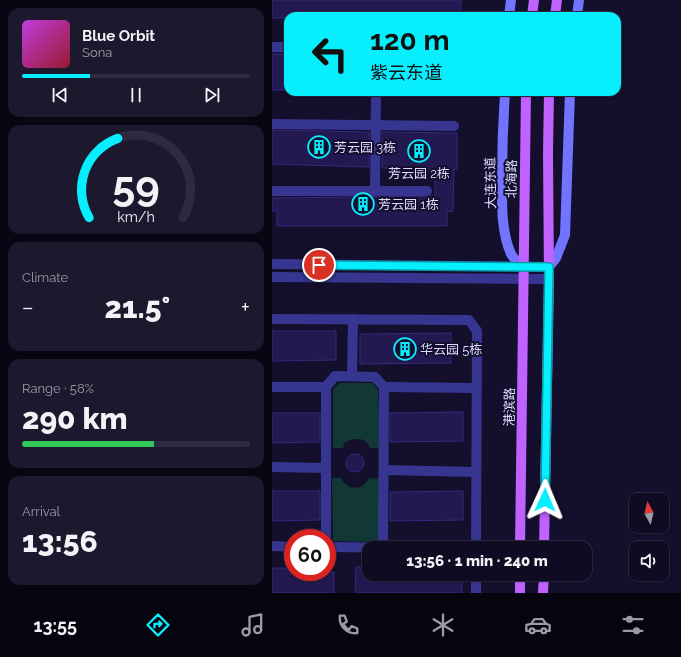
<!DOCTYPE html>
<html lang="en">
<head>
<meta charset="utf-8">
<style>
  :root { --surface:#0e0b22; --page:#1c192f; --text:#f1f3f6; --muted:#9b9ba5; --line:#2e2b40; --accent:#07efff }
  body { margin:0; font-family:Raleway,"Noto Sans SC",sans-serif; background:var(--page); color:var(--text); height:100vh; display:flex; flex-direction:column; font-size:15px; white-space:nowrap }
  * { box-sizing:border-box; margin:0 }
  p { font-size:13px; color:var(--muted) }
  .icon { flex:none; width:22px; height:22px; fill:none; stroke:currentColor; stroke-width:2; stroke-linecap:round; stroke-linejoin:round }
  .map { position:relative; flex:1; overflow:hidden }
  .panel { display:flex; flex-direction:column; gap:8px; padding:8px; background:#080613; width:272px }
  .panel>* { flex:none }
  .hud { position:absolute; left:12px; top:12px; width:337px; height:84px; border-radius:12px; box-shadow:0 1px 3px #0004,0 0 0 1px var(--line); background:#07efff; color:#111; overflow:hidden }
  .needle { width:26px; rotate:352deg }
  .tools { position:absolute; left:357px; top:493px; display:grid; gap:8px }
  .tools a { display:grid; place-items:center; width:40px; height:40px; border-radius:8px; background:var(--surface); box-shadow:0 1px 3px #0004,0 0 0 1px var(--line); font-size:20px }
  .speed { position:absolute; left:12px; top:529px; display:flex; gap:8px; font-size:20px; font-weight:700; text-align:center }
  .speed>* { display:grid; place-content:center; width:52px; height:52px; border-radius:50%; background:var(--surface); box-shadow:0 1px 3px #0004,0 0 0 1px var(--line); line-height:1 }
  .speed .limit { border:6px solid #d22; background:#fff; color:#111 }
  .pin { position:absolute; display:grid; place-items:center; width:34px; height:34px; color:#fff; margin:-17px; border:2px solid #fff; border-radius:50%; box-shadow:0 1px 4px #0007 }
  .me { position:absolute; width:44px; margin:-22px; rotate:1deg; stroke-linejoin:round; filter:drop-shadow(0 0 3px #0008) }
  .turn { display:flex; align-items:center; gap:14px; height:84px; padding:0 20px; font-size:18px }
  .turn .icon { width:52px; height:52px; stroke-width:2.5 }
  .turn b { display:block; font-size:28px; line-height:34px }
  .big { font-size:30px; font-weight:800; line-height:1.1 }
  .panel .card { flex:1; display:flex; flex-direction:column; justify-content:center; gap:6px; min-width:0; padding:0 14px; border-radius:12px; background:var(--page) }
  .panel .dial { align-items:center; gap:0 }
  .dial svg { height:104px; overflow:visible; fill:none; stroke:var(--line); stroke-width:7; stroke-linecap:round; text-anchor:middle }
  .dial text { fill:var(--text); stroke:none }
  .song { display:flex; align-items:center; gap:12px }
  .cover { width:48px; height:48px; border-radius:6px; background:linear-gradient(135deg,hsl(290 70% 55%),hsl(350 70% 35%)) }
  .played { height:4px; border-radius:2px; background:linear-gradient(90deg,var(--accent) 30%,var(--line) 30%) }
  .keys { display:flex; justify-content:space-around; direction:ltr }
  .heat { display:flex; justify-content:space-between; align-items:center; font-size:22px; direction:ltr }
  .charge { height:6px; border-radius:3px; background:linear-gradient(90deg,#34c759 58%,var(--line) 0) }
  .trip { position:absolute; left:90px; top:541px; width:230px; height:40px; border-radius:12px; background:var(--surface); box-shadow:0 1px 3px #0004,0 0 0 1px var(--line); font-weight:800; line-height:40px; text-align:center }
  .tabs { display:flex; height:64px; justify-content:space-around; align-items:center; background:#06040e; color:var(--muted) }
  .tabs .icon { width:28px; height:28px }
  .tabs .selected { color:var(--accent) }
  .tabs b { font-size:18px; color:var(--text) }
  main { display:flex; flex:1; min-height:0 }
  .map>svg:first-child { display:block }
  .green { fill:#113835 }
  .building { fill:#221950; stroke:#37297e }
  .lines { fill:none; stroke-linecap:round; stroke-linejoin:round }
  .minor { stroke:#363690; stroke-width:10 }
  .tertiary { stroke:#363690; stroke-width:10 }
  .secondary { stroke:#7274ff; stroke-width:10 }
  .primary { stroke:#bf62ff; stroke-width:10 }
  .route-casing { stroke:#059ba6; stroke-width:10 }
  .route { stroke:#07efff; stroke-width:7 }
  .labels { text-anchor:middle; stroke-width:4; stroke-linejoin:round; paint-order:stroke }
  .poi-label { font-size:13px; fill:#dedbff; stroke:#130f2d; text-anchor:start }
  .street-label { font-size:13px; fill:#dedbff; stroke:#130f2d }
</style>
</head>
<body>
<main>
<section class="panel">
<div class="card">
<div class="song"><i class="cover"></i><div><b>Blue Orbit</b><p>Sona</p></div></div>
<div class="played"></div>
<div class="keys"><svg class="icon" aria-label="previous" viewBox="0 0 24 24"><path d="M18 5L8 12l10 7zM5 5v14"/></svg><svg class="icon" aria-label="pause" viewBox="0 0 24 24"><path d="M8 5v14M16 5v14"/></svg><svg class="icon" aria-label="next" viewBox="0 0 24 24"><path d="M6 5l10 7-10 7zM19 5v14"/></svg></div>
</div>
<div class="card dial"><svg viewBox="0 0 100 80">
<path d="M14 69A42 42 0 1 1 86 69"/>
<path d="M14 69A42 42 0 0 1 36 8" stroke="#07efff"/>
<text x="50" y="56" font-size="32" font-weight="700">59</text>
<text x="50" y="72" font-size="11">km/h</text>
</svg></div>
<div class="card"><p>Climate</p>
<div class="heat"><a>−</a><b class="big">21.5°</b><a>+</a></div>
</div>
<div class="card"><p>Range · 58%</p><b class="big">290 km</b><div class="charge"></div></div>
<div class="card"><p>Arrival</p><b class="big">13:56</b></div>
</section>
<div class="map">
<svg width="409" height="593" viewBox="0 0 409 593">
  <rect width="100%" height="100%" fill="#130f2d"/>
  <g class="green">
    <path d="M68,383h32l6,7 2,58h-10c-4,-12 -16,-10 -25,-6l-2,6h-10v-59z"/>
    <path d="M60,478h9c6,13 22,13 28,0l10,1v63l-46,-1z"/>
  </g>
  <g class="building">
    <polygon points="0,0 189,0 189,16 16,16 16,18 0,18"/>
    <rect x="0" y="54" width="16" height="36"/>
    <polygon points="0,130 97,132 97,167 0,164"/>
    <polygon points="110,132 185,133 185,169 182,169 181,211 175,212 175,226 5,226 5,211 0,211 0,198 163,196 163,169 110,168"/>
    <polygon points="0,331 64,331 64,360 0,361"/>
    <polygon points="179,333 179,363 88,364 88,334"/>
    <polygon points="191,412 191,441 118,442 118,413"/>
    <polygon points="0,413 48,413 48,442 0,443"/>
    <circle cx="83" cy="463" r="9"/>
    <polygon points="0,491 48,491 48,520 0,521"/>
    <polygon points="191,491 191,520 118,521 118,492"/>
    <polygon points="84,567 97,567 97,574 190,574 190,593 83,593"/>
    <polygon points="0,568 21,568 21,572 62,572 62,593 0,593"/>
  </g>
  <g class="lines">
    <g class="minor">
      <polyline points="0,47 16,47"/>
      <polyline points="0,124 182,126"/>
      <polyline points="0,191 155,191"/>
      <polyline points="103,191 104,92"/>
      <polyline points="0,319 197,320 205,331 204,548"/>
      <polyline points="80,376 81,319"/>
      <polyline points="0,387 54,387"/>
      <polyline points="112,387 204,388"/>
      <polyline points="0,467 54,468"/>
      <polyline points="112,470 204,472"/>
      <polyline points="54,538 54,387 63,376 103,377 112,387 111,548"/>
      <polyline points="0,546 21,547"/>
      <polyline points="55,547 141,548"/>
      <polyline points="204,593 204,574"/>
    </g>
    <g class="tertiary">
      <polyline points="0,264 277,267"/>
      <polyline points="0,277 277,279"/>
    </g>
    <g class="secondary">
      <polyline points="237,16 239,0"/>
      <polyline points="305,16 307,0"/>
      <path d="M233,92c-2,30 -3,59 -3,89 0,24 -1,50 9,73 3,5 7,9 12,13"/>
      <polyline points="277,267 284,258 293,235 298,92"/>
    </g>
    <g class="primary">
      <polyline points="260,16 262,0"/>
      <polyline points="283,16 285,0"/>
      <polyline points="248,548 254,92"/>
      <polyline points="272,548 277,279 276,153 277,92"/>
      <polyline points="248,593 248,574"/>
      <polyline points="271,593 272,574"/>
    </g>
  </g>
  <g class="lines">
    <g class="route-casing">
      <polyline id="route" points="47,265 277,267 273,500"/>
    </g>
    <use href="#route" class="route"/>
  </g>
  <defs>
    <g id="building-ring" transform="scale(1.15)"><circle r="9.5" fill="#130f2d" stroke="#07efff" stroke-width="1.5"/><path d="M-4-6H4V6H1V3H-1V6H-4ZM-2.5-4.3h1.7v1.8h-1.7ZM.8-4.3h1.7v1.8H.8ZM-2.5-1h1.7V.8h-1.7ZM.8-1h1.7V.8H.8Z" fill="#07efff"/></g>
  </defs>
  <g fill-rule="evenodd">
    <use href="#building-ring" x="47" y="147"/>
    <use href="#building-ring" x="147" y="151"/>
    <use href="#building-ring" x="91" y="204"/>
    <use href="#building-ring" x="133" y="349"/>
  </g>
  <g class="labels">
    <g class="poi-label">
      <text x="62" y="152">芳云园 3栋</text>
      <text x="147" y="178" text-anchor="middle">芳云园 2栋</text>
      <text x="106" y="209">芳云园 1栋</text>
      <text x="148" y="354">华云园 5栋</text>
    </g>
    <g class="street-label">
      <text transform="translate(239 179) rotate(-89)" y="5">北海路</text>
      <text transform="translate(218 183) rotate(-91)" y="5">大连东道</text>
      <text transform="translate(237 407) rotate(-89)" y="5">港滨路</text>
    </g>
  </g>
</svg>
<div class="tools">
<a><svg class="needle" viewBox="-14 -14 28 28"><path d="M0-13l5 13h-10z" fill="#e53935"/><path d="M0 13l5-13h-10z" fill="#9b9ba5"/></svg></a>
<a><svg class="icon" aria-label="sound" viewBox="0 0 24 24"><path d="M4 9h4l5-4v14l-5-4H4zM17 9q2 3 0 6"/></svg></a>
</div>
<div class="speed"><div class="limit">60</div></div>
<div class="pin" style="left:47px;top:265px;background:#d93025"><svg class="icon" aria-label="arrive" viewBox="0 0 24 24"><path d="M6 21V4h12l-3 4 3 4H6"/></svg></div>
<svg class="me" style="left:273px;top:500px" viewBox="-20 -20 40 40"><path d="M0-17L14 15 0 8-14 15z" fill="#07efff" stroke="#fff" stroke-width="4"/></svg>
<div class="trip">13:56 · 1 min · 240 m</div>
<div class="hud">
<div class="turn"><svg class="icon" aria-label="left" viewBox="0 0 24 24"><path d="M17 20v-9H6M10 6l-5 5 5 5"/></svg><div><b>120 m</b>紫云东道</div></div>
</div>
</div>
</main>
<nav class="tabs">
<b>13:55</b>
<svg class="icon selected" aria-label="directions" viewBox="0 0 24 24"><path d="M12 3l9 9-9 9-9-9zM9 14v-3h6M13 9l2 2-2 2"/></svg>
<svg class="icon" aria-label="music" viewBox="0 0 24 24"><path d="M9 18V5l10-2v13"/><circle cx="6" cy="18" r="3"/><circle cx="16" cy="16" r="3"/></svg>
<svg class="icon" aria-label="phone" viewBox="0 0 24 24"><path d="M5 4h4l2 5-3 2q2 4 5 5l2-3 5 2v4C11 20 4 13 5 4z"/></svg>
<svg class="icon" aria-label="climate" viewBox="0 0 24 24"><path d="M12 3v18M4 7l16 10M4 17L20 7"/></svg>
<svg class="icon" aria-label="car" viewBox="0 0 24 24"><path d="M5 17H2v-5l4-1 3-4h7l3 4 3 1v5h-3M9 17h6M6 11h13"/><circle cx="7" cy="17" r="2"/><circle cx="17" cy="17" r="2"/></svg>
<svg class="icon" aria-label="filters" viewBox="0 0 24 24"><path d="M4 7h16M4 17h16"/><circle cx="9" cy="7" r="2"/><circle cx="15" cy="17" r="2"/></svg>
</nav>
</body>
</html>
